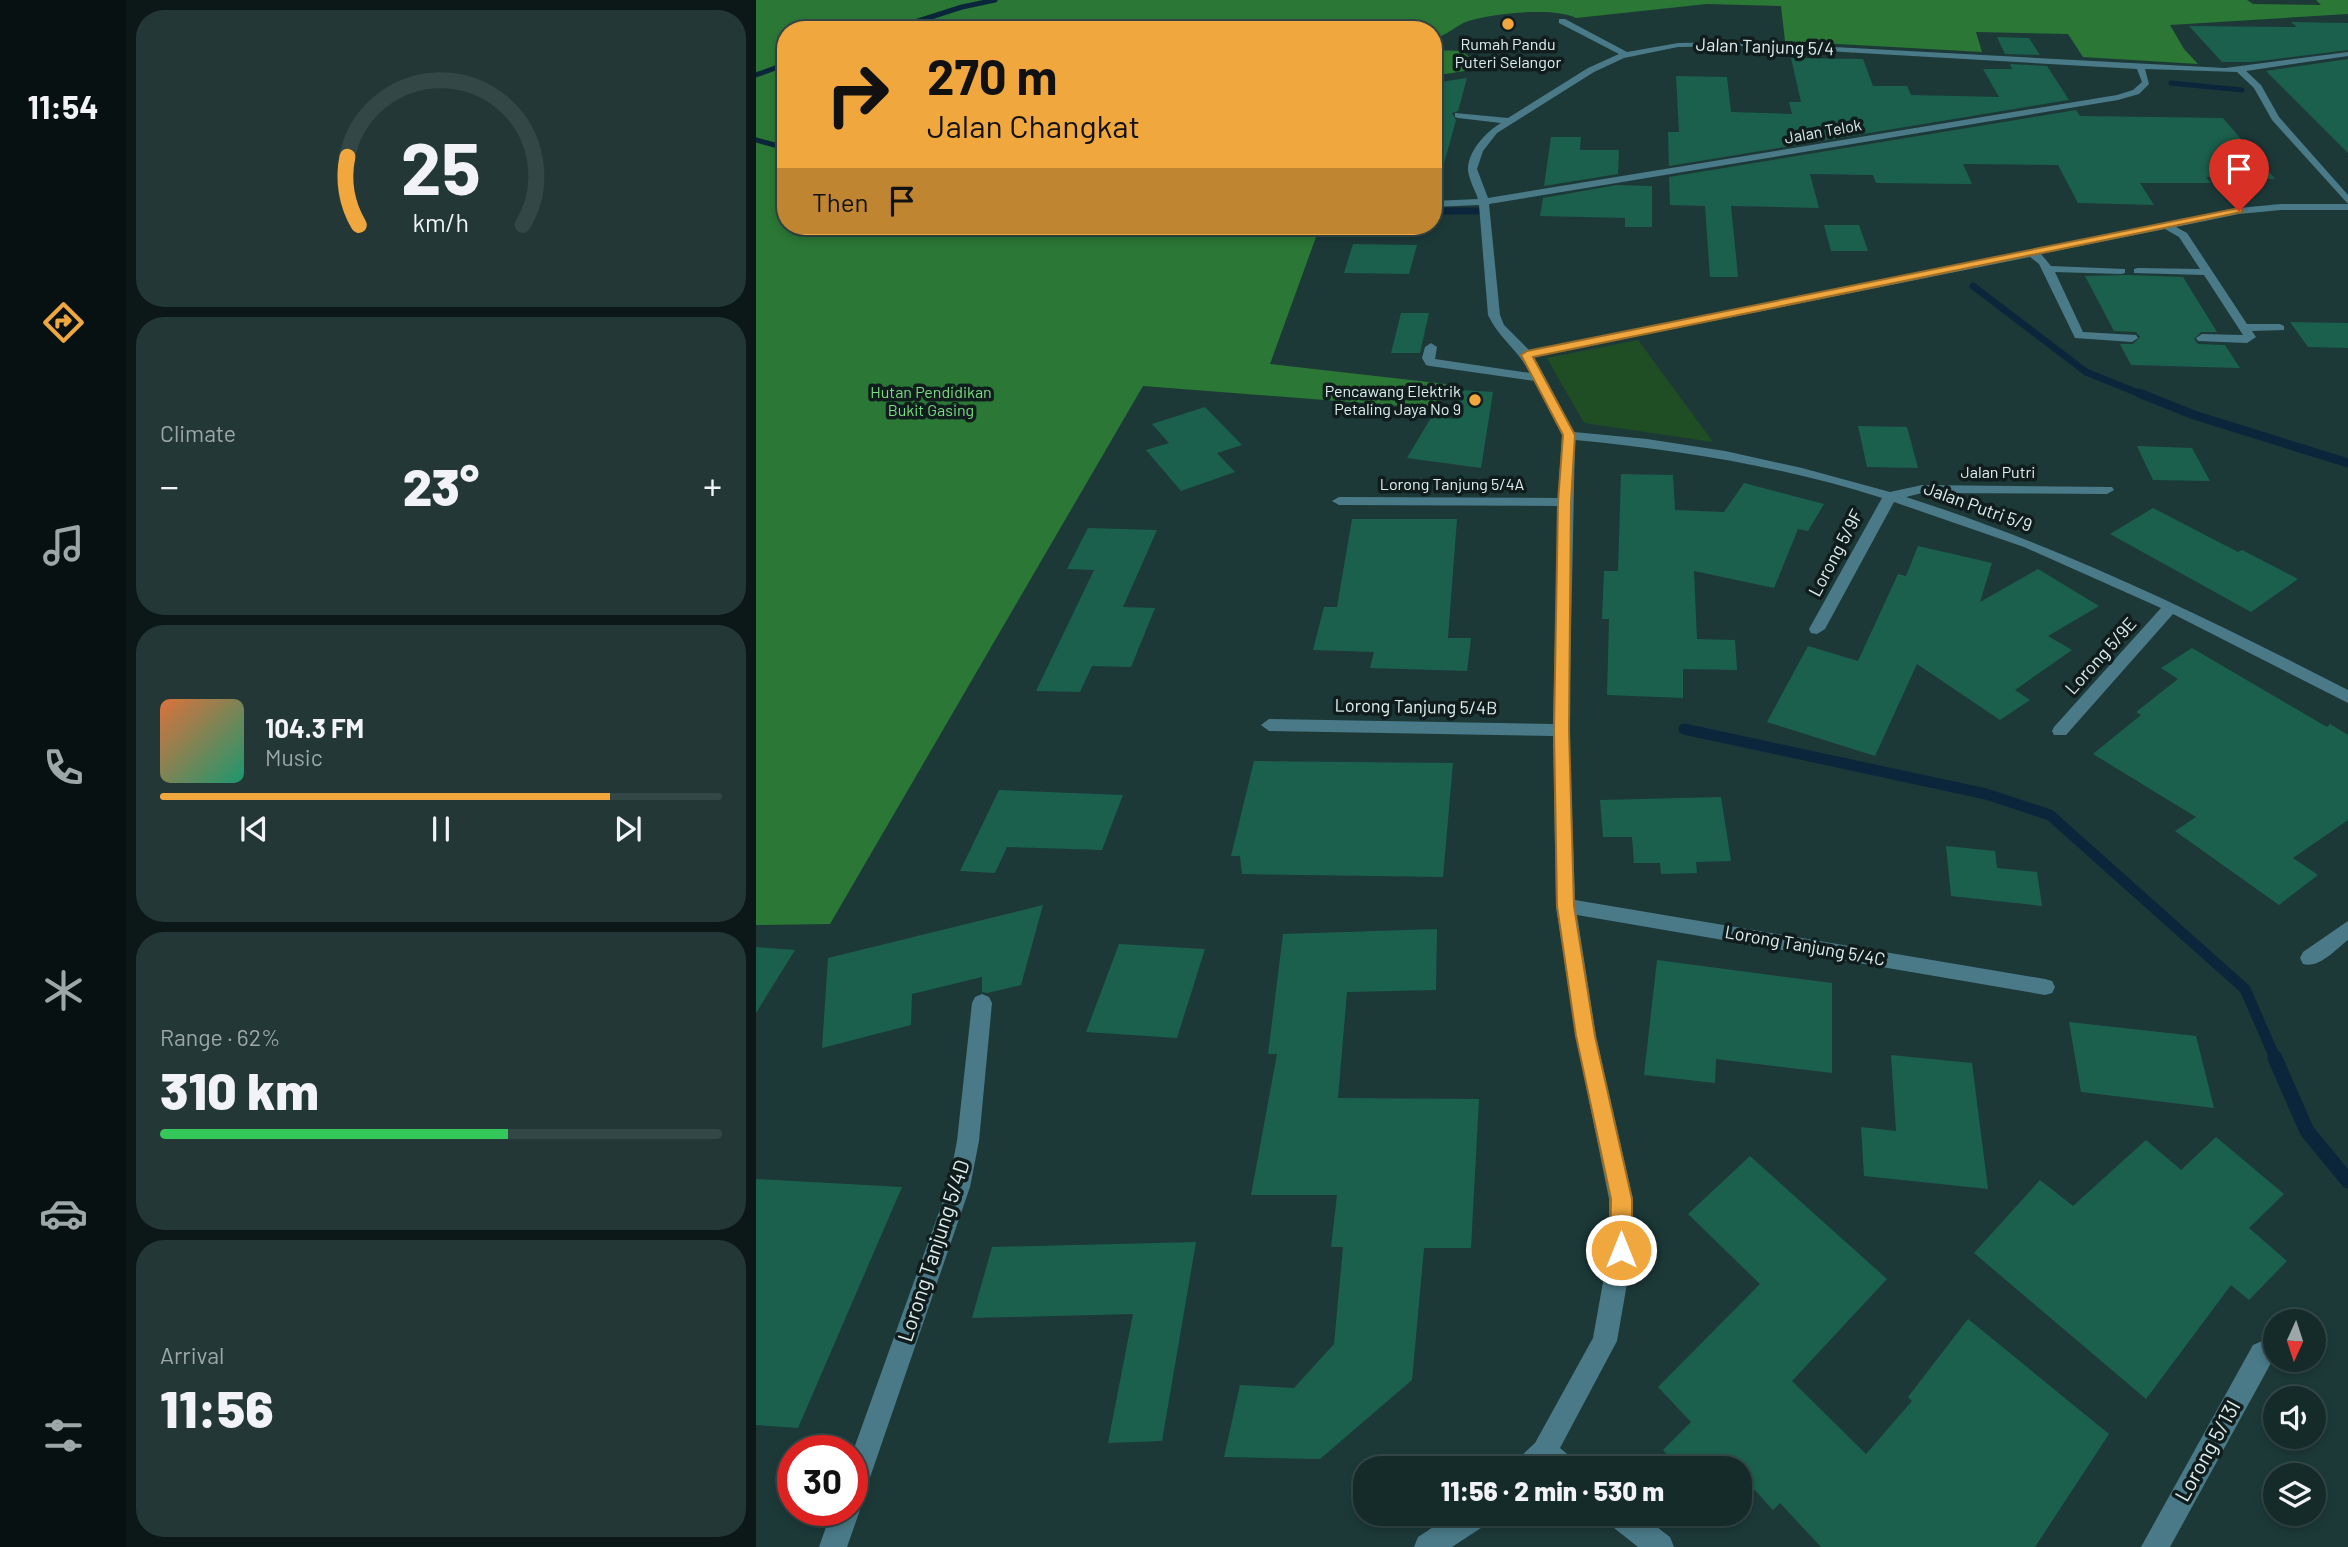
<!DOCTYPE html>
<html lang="en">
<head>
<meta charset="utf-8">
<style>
  :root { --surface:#152b2a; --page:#223736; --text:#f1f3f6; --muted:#9da7a8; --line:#344747; --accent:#efa73e }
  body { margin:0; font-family:Barlow,sans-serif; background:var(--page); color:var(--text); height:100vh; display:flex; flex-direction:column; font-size:26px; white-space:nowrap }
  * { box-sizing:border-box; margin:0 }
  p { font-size:23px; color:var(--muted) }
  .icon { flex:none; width:38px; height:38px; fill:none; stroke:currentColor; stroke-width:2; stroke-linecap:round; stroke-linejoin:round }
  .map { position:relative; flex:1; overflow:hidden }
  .drawer { display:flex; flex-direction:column; gap:10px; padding:10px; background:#0c1817; width:630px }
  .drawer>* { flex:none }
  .guide { position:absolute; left:21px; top:21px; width:665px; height:214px; border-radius:28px; box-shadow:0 4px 10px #0003,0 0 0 2px var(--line); background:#efa73e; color:#111; overflow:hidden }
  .needle { width:46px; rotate:183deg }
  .buttons { position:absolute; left:1507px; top:1309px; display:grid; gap:14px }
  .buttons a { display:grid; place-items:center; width:63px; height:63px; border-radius:50%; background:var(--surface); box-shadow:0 4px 10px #0003,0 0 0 2px var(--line); font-size:35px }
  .speed { position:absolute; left:21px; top:1435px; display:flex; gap:14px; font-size:35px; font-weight:700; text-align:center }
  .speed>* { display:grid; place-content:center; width:91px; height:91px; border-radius:50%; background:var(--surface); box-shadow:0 4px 10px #0003,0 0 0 2px var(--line); line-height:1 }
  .speed .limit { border:10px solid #d22; background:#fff; color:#111 }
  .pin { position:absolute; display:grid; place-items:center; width:60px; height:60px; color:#fff; margin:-72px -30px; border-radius:50% 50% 50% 0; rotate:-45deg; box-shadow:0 0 7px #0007 }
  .pin .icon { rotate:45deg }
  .me { position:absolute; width:77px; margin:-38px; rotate:0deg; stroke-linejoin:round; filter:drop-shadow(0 0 5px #0008) }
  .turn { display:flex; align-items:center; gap:24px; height:147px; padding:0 35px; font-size:32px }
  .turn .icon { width:91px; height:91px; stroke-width:2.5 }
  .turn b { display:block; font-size:49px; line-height:60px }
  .then { display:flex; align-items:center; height:66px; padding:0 35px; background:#0003; gap:14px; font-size:26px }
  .big { font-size:52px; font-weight:800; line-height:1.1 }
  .drawer .card { flex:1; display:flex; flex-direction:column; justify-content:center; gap:10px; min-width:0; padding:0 24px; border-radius:28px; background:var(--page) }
  .drawer .dial { align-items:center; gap:0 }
  .dial svg { height:182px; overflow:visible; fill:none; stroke:var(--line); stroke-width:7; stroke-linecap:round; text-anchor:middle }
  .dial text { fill:var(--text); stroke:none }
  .song { display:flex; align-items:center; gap:21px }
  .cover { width:84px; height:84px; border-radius:10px; background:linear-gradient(135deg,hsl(20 70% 55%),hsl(160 70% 35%)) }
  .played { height:7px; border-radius:4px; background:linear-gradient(90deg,var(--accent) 80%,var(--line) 80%) }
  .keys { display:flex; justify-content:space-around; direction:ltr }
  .heat { display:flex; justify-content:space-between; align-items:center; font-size:38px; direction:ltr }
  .charge { height:10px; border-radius:5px; background:linear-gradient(90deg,#34c759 62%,var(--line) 0) }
  .trip { position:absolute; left:597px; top:1456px; width:399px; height:70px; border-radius:28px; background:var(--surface); box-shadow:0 4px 10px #0003,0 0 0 2px var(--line); font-weight:800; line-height:70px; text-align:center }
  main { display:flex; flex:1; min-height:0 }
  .tabs { display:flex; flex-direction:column; width:126px; justify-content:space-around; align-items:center; background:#081111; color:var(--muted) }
  .tabs .icon { width:49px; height:49px }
  .tabs .on { color:var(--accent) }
  .tabs b { font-size:32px; color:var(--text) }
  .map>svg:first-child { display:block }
  .green { fill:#1f4d24 }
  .forest { fill:#2b7735 }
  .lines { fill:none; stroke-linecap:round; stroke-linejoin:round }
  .stream-far4 { stroke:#0b263a; stroke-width:5 }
  .stream-far3 { stroke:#0b263a; stroke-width:7 }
  .stream-far2 { stroke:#0b263a; stroke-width:9 }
  .stream-far1 { stroke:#0b263a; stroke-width:11 }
  .stream { stroke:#0b263a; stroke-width:15 }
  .building { fill:#1b604c }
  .minor { fill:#4a7a88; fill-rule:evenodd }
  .route { fill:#efa73e; stroke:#9b6d28; stroke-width:2 }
  .poi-dot { fill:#efa73e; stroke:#111d1d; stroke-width:2.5 }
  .labels { text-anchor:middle; stroke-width:7; stroke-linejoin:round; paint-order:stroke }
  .far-poi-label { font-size:16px; fill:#deeeee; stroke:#111d1d }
  .far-street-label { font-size:16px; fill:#deeeee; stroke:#111d1d }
  .far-park-label { font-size:16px; fill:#7adc83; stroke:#111d1d }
  .street-label { font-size:18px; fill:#deeeee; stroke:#111d1d }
  .near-street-label { font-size:21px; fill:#deeeee; stroke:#111d1d }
</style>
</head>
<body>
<main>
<nav class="tabs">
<b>11:54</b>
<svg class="icon on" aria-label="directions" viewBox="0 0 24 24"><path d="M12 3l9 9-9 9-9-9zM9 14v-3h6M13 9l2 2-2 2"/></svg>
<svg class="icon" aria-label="music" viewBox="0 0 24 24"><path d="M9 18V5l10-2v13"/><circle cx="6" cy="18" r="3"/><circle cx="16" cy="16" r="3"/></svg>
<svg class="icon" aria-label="phone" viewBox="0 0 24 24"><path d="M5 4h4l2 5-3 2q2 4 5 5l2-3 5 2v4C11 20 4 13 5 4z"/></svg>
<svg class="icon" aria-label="climate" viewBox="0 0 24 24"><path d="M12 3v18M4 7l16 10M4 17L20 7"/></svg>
<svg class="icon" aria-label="car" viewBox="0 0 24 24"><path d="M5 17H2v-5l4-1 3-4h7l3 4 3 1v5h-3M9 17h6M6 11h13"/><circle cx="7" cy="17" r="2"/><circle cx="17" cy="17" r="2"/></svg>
<svg class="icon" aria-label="filters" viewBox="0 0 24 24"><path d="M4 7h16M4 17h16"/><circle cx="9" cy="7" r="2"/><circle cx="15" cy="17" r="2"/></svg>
</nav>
<section class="drawer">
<div class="card dial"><svg viewBox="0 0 100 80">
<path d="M14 69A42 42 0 1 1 86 69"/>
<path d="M14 69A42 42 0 0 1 9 39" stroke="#efa73e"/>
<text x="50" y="56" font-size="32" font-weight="700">25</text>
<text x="50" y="72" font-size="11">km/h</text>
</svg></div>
<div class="card"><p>Climate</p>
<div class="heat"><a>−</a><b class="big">23°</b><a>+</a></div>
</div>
<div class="card">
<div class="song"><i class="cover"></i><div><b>104.3 FM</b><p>Music</p></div></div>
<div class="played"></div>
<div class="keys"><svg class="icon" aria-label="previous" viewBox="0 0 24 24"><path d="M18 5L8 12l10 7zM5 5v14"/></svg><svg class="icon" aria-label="pause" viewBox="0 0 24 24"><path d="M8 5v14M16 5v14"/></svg><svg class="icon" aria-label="next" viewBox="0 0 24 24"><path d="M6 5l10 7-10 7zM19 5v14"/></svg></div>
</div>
<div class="card"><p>Range · 62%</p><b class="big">310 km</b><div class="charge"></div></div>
<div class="card"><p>Arrival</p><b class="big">11:56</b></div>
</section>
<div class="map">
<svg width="1592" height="1547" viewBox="0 0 1592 1547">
  <rect width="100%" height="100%" fill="#1c3938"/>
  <polygon class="green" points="882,340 957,442 828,423 791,358"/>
  <g class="forest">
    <path d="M0,0h1491l6,4 68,1 -5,-5h32v14l-178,11 14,24 14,15 -115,-7 -15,-23 -92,-2 6,20 -197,-11 -4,-35 -74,-2 -131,14c-21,-11 -79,-5 -104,2 -16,4 -21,14 -39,19v-9h-647v196h534l-50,138 176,20 -6,25 -297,-23 -313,538 -74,1z"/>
    <polygon points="677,50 706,51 727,68 677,76"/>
  </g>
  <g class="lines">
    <g class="stream-far4">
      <polyline points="134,30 206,7 239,0"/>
      <polyline points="0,75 30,64"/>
      <polyline points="1415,83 1486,90"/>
      <polyline points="0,140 30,148"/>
    </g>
    <g class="stream-far3">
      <polyline points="677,211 722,211"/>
      <polyline points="1217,286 1330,372 1387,395"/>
    </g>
    <polyline class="stream-far2" points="1383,393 1438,415 1592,463"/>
    <polyline class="stream-far1" points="928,729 1230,794 1294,815 1489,989 1520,1060"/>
    <polyline class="stream" points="1519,1058 1551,1131 1592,1181"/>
  </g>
  <g class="building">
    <polygon points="1535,22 1592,23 1592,50 1495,62 1466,62 1433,26 1541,27"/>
    <polygon points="1241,37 1273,38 1284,55 1249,54"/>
    <polygon points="1035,58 1107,59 1117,86 1151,86 1155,95 1243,97 1227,69 1256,69 1254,64 1291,66 1313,100 913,166 912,132 923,132 920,76 971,77 975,112 1036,114 1033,102 1045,102"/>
    <polygon points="1592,59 1592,153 1510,71"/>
    <polygon points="711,78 702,111 696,113 700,120 686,171 677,169 677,83"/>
    <polygon points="1320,110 1324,116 1467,118 1519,179 1450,177 1455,183 1384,183 1398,205 1322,203 1302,165 1207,164 1216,184 1120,183 1117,175 1054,174 1063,208 975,206 982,277 954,277 949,206 914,205 913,177"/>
    <polygon points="795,137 825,137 824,150 863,150 862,174 788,186"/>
    <polygon points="861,185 896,186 896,227 869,227 869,218 784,216 787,198"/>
    <polygon points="1068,225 1103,225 1112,251 1075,251"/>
    <polygon points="597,244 661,245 653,274 588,273"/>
    <polygon points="1370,275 1427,277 1461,332 1445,332 1438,339 1442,344 1469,345 1484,368 1375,365 1364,344 1377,344 1384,337 1380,332 1358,331 1329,276"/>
    <polygon points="645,313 673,313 664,353 635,353"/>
    <polygon points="1534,322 1592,323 1592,348 1552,347"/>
    <polygon points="705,390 737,392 725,468 651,458 676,416 698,419"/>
    <polygon points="449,407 486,445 461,453 479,472 425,491 390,450 413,443 396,424"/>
    <polygon points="1102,426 1151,427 1162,468 1111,467"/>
    <polygon points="1381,446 1436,448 1454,481 1397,480"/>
    <polygon points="865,474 917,475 919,510 968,512 988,483 1068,504 1052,531 1042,529 1018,588 938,571 941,639 979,640 981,670 927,669 927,698 851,695 853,619 846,619 848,571 862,571"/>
    <polygon points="1397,508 1482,552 1486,550 1542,579 1495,612 1354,534"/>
    <polygon points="596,519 701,519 692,638 715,638 711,671 614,668 618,652 557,650 568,607 581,607"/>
    <polygon points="332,528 401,530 367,607 399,608 375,667 336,666 324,692 280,691 338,570 311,569"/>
    <polygon points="1162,546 1236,563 1224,602 1282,569 1343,606 1292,636 1316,650 1259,690 1274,700 1244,720 1161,664 1119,756 1011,722 1052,646 1102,661 1142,574 1150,576"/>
    <polygon points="1436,648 1571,727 1574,724 1592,735 1592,820 1537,858 1562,875 1523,905 1419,831 1440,817 1337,754 1385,715 1380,712 1422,679 1405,668"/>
    <polygon points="498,761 697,763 687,877 486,874 484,856 475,856"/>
    <polygon points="243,790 367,795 346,850 251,847 239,873 204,871"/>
    <polygon points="965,797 975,861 940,862 941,873 905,874 904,863 878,863 876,837 847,837 844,800"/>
    <polygon points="1190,846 1239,851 1241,868 1281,872 1286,906 1195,896"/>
    <polygon points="287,905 265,985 231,993 226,992 226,977 156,994 155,1025 66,1048 72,958"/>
    <polygon points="681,929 680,990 591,992 582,1098 723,1099 715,1248 668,1248 656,1380 564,1459 468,1457 484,1385 538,1388 578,1344 587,1247 575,1247 581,1195 495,1195 521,1054 512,1054 527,934"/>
    <polygon points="363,944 449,949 421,1038 330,1032"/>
    <polygon points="0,947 39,950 0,1013"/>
    <polygon points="901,960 1076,983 1076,1073 960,1059 959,1083 888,1075"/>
    <polygon points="1313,1022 1440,1036 1458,1108 1325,1092"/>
    <polygon points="1135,1055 1216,1063 1232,1189 1108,1176 1105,1127 1140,1131"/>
    <polygon points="1460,1137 1528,1194 1493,1228 1531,1261 1493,1300 1475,1285 1390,1399 1218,1253 1284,1180 1317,1206 1390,1140 1425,1170"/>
    <polygon points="994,1156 1131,1279 1036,1381 1110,1454 1156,1401 1152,1397 1212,1319 1353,1434 1279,1547 1065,1547 1024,1503 1017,1510 984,1474 984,1468 923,1468 907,1450 935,1422 902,1387 1004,1284 932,1214"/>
    <polygon points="0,1179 146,1187 42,1428 0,1425"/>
    <polygon points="440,1242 406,1441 352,1443 377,1314 216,1318 236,1247"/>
  </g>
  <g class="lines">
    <g class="minor">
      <path d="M803,19h6l62,33 51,-9 63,-1 484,26 123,-16v4l-102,15 15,14 18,32 69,78v15h-67l-42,4 -63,13 11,6 60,91h33l4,2v4l-32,1 4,6 -9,6 -49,-2 -2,-3 6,-4 41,1 -39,-60 -70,-2v-4l4,-1 62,1 -21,-32 -14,-8 -124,25 10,12 74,3v4l-4,1 -66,-2 28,60 53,3 2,3 -6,4 -57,-4 -36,-74 -9,-7 -496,100 40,75 73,7 78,12 77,17 88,24 32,-7 190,2 2,3 -7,4 -185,-1 -16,4c154,49 298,119 442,193v13l-175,-89 -107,121h-12l-2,-4 2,-4 107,-119 -137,-61 -130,-45 -69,127 -8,5 -6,-1 -2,-4 73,-131c-100,-32 -203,-48 -307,-58l-6,290 6,170 470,79 7,2 3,6 -3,6 -7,2 -468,-80 19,121 37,163v50l-16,92 -57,107 13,11 4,9h-63l4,-9 17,-16 58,-105 16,-89v-50l-33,-163 -20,-130 -3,-170 -284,-5 -8,-6 8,-6 284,5 5,-218 -219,-1 -7,-4 7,-4 219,1 4,-63 -27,-54 -105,-15 -4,-1 -4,-7 3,-11 6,-4 6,4 -2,12 95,14c-11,-22 -32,-36 -42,-58l-9,-110 -46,2v-6l45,-2c-3,-9 -11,-23 -10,-32 2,-18 18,-35 33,-44l-43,-5 -3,-1v-4l53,5 80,-50 31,-14 -60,-31zM985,46l396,23 5,13 -9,8 -16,5 -629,103 -11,-29 6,-18 14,-18 97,-61 30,-14 54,-11zM1389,69l92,3 17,16 18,32 76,84h-67l-42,4 -709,143 -26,-26 -4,-10 -11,-111 629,-104 21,-6 10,-10z"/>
      <path d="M1592,921v19c-12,9 -29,29 -45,24l-3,-6 3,-6z"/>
      <polygon points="226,994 233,997 236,1003 223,1141 214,1187 109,1492 105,1501 101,1503 104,1510 91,1547 63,1547 76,1510 96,1510 96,1454 192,1187 201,1141 216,1003 219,997"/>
      <polygon points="1506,1341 1515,1345 1519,1354 1515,1363 1414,1547 1385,1547 1497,1345"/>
      <polygon points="697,1514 735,1514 731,1524 696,1547 658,1547 662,1537"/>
      <polygon points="849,1514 884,1514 914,1537 918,1547 882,1547 853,1524"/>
    </g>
  </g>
  <polygon class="route" points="1483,208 1486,209 1486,212 777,357 819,435 815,502 813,730 818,906 839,1036 876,1199 876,1250 873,1257 865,1260 857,1257 854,1250 855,1199 820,1036 801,906 798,730 802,502 807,435 765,355 771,351"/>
  <g class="poi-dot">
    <circle cx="752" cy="24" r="7"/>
    <circle cx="719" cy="400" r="7"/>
  </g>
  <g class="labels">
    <g class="far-poi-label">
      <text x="752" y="50">Rumah Pandu<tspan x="752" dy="18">Puteri Selangor</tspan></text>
      <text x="705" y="397" text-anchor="end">Pencawang Elektrik<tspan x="705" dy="18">Petaling Jaya No 9</tspan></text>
    </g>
    <g class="far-street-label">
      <text transform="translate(1067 131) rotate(-10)" y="6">Jalan Telok</text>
      <text x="1242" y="478">Jalan Putri</text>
      <text x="696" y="490">Lorong Tanjung 5/4A</text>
    </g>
    <g class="far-park-label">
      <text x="175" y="398">Hutan Pendidikan<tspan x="175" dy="18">Bukit Gasing</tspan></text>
    </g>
    <g class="street-label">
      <text transform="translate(1009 47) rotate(2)" y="6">Jalan Tanjung 5/4</text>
      <text transform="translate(1222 507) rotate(20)" y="6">Jalan Putri 5/9</text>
      <text transform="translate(1080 553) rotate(-62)" y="6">Lorong 5/9F</text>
      <text transform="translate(1345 656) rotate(-48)" y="6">Lorong 5/9E</text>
      <text transform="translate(660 707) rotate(1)" y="6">Lorong Tanjung 5/4B</text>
      <text transform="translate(1049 946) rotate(10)" y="6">Lorong Tanjung 5/4C</text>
    </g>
    <g class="near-street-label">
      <text transform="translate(178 1251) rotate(-72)" y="7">Lorong Tanjung 5/4D</text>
      <text transform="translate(1452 1451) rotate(-61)" y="7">Lorong 5/13I</text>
    </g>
  </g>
</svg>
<div class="buttons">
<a><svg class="needle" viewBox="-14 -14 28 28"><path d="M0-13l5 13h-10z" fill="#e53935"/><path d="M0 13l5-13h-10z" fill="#9da7a8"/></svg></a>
<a><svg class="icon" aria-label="sound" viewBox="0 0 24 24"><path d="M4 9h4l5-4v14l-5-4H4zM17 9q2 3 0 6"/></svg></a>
<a><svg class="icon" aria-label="layers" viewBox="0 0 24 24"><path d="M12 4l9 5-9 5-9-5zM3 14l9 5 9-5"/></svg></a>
</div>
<div class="speed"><div class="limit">30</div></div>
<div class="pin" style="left:1483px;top:211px;background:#d93025"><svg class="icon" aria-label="arrive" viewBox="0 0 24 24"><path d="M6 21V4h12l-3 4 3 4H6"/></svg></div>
<svg class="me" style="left:865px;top:1250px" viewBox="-20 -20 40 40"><circle r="17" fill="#efa73e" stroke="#fff" stroke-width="3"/><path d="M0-11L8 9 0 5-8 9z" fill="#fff"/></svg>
<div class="trip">11:56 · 2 min · 530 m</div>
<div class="guide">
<div class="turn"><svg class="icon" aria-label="right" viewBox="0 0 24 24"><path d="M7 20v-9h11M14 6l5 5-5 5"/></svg><div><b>270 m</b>Jalan Changkat</div></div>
<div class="then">Then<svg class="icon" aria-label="arrive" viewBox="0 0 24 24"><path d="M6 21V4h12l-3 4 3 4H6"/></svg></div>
</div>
</div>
</main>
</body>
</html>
